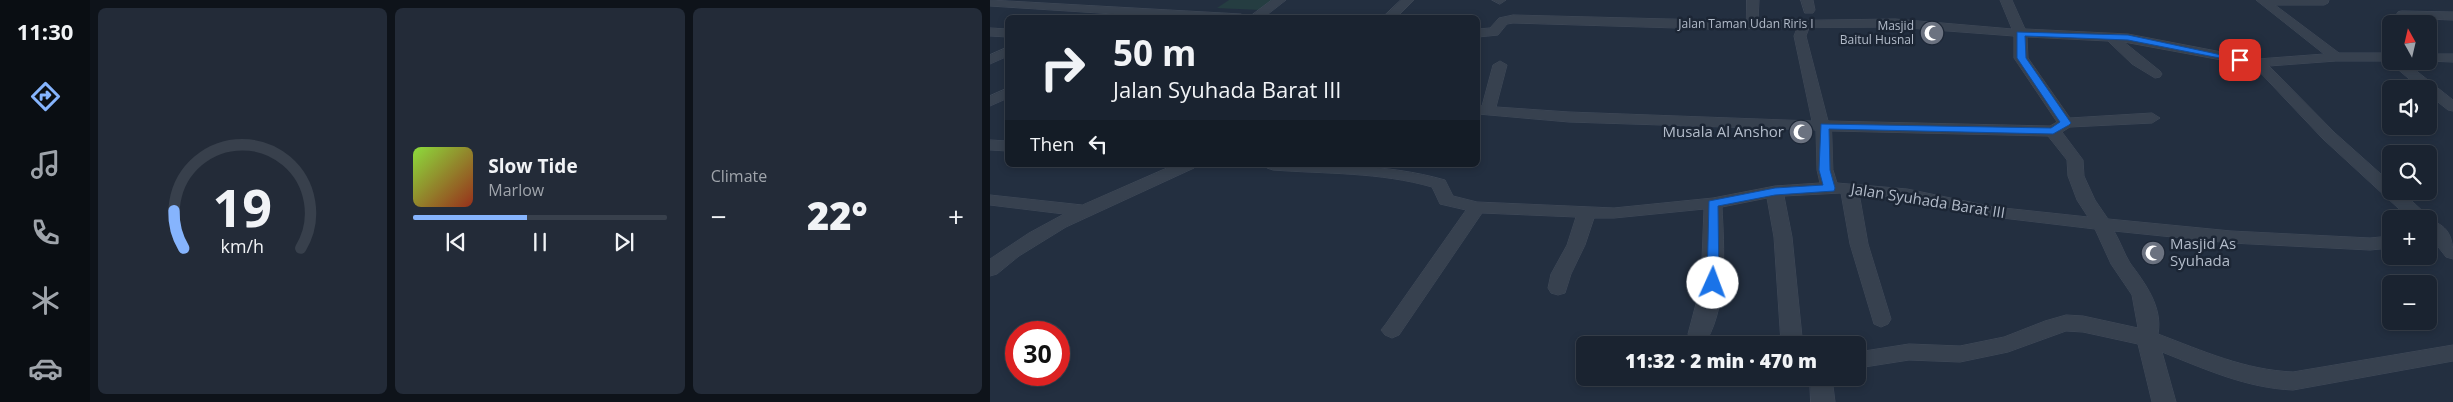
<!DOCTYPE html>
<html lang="en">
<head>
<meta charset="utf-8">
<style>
  :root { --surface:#1a2330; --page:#232b38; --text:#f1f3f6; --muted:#9fa4ab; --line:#38404c; --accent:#86b4fd }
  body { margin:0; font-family:"Open Sans",sans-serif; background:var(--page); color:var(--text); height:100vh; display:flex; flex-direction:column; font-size:19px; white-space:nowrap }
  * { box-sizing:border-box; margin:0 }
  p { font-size:16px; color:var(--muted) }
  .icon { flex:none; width:28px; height:28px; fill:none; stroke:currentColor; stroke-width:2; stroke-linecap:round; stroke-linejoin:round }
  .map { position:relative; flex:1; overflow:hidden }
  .drawer { display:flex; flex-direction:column; gap:8px; padding:8px; background:#0e131a; width:900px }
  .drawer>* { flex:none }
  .banner { position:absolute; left:15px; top:15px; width:475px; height:152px; border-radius:8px; box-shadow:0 2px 8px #0003,0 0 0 1px var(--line); background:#1a2330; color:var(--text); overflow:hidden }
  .needle { width:32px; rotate:352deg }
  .fabs { position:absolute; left:1392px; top:15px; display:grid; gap:10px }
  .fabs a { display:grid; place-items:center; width:55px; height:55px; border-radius:8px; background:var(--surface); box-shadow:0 2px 8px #0003,0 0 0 1px var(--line); font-size:25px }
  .speed { position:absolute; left:15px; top:321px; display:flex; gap:10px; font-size:25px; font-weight:700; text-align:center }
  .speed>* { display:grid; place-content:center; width:65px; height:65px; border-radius:50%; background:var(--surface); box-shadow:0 2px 8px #0003,0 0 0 1px var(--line); line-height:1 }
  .speed .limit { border:8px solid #d22; background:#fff; color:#111 }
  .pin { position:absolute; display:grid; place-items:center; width:42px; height:42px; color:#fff; margin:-21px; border-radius:10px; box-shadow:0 2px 8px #0006 }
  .me { position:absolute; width:55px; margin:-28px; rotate:2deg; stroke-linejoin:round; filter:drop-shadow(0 0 4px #0008) }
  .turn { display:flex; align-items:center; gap:18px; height:105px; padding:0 25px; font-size:22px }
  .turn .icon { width:65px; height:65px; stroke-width:2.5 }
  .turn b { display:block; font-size:35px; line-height:42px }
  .then { display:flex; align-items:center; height:48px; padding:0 25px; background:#0003; gap:10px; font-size:19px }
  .big { font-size:38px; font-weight:800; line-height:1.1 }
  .drawer .tile { flex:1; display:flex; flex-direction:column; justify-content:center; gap:8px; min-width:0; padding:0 18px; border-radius:8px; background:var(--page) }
  .drawer .dial { align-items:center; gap:0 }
  .dial svg { height:130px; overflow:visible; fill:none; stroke:var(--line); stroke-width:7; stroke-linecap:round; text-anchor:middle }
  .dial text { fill:var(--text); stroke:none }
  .song { display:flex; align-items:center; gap:15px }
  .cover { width:60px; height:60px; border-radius:8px; background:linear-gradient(135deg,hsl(90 70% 55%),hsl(10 70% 35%)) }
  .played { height:5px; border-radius:2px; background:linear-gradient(90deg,var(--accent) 45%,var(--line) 45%) }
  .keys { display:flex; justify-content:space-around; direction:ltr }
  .heat { display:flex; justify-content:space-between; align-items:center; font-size:28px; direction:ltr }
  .drawer .tiles { flex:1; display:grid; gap:8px; grid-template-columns:repeat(3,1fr) }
  .trip { position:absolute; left:586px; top:336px; width:290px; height:50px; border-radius:8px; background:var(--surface); box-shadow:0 2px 8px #0003,0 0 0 1px var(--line); font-weight:800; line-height:50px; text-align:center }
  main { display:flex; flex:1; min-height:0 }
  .menu { display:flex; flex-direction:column; width:90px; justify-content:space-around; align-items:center; background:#0a0e13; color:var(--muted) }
  .menu .icon { width:35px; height:35px }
  .menu .on { color:var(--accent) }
  .menu b { font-size:22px; color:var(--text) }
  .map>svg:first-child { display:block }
  .green { fill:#253d41 }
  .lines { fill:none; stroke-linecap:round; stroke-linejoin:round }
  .minor-casing { stroke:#404a59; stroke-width:1 }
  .minor { fill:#37414f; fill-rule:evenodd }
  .route { fill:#1a73e8; stroke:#114b97 }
  .labels { text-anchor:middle; stroke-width:5; stroke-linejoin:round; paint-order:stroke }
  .far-street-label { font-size:12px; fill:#b3bcca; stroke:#1c2635 }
  .far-poi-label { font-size:12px; fill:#b3bcca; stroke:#1c2635; text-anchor:end }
  .poi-label { font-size:15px; fill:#b3bcca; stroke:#1c2635; text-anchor:end }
  .street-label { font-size:15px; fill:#b3bcca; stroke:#1c2635 }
</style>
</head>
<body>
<main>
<nav class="menu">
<b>11:30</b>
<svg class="icon on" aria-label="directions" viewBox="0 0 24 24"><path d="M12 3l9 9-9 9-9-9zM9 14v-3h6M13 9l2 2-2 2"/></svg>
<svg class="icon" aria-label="music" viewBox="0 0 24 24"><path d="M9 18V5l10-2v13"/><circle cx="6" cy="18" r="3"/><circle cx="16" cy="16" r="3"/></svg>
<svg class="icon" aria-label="phone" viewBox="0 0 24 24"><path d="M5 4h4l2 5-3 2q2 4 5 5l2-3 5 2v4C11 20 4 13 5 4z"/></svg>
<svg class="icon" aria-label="climate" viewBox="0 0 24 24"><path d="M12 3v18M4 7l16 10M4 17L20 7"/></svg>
<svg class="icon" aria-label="car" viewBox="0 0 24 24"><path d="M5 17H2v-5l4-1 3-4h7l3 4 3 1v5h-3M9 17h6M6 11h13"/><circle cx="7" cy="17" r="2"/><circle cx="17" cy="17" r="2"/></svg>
</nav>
<section class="drawer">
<div class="tiles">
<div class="tile dial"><svg viewBox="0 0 100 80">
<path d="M14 69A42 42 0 1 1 86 69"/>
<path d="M14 69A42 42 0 0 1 8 46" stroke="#86b4fd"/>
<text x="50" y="56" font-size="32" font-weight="700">19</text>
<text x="50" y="72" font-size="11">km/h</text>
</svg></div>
<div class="tile">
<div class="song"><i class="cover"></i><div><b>Slow Tide</b><p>Marlow</p></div></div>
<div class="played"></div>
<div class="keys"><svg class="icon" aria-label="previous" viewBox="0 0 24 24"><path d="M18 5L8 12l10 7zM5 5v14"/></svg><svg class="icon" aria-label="pause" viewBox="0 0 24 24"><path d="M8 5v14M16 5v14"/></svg><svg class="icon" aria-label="next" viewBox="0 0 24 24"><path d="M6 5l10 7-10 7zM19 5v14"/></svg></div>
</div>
<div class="tile"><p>Climate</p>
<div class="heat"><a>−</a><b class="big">22°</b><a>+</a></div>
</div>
</div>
</section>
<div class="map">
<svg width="1463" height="402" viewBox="0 0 1463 402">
  <rect width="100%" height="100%" fill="#232f40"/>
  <polygon class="green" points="239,0 285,0 270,10 227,8"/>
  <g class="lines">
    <g class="minor-casing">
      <g id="minor">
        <polygon points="0,0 251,14 257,18 186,18 0,6"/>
        <polygon points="282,0 296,0 273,18 258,18"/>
        <polygon points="411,0 424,0 406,18 392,18"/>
        <polygon points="502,0 516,0 510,4"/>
        <path d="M757,0h12l-1,21 137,-2 117,10 -12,-29h12l13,29 103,5 130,25 66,-5 -68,-54h73l-1,3 -4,2h-49l64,48h52v8h13l49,39v11l-5,-1 -19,-15v-6h-8l-33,-28h-52l-67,5 66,67 56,50v8h10l26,24 3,4 -1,1c22,6 24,20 24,39l-7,-2 -17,-22v-16h-19l-87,-80 -69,-73 -130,-24 36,29 2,3 -2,3 -5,1 -23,-14 -24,-23 -81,-4 1,21 42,60 82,-5 8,5 -8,5 -82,4 -8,5 21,28 1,16 11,24 13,19 123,12 139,7 21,-2v12l-21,2 -139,-7 -117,-12c6,10 10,22 16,32 15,20 33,44 28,71 45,17 87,36 135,38l160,-27v16l-160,29c-47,-2 -88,-21 -131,-38l14,50h-24l-14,-58 -55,-12 -17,-1 -58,21 -48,10 -51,-2 -51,8v-16l51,-8 51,2 44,-9 41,-16 21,-6 17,1 55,12 -6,-33 -21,-31 -16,-35 -101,-12 -87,-18 -48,-6 9,51 23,75 -3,5 -7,3 -7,-3 -24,-80 -9,-51 -57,3 8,41 10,100 8,2 3,6h-31l-1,-2 -7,-106 -7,-39 -45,9c2,41 6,95 -15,133l-8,2 -8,-2 -3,-6 13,-49 3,-76 -90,9h-20l-9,27 -14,29 -6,19 -7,2 -7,-2 -3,-5 3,-14 16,-29 9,-28 -94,-4 -83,122 -7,3 -7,-3 -4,-5 4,-5 81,-115 -26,-6 -8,-17c-52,-15 -106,-13 -159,-17l-6,-2 -2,-3c61,0 120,-2 180,15l8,16 24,6 137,6 99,-10 62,-12 45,-3 -3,-13 -1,-40 -247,-8 -91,-8v-8h4l11,-41 7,-4 7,4 -11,42 73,5 243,9 -18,-85 3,-8 -87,1 -197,-6 -6,1 -9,11 -20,2v-8l12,-1 9,-10 14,-3 233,6zM905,27l119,9v22l43,64 -7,4 -222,-5 -22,-85 3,-8zM842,131l216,5 19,24 1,16 9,24 11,17 -94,-10 -87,-18 -70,-6 -4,-13z"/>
        <polygon points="811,0 823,0 825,10 823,13 815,13"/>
        <polygon points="1412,11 1463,12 1463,20 1408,18 1406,15 1408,12"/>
        <polygon points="0,28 18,29 18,37 0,36"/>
        <polygon points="18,47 18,56 0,64 0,55"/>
        <polygon points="1439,54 1463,54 1463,62 1436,61 1439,61"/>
        <polygon points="18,88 18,98 0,106 0,96"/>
        <polygon points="0,140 18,141 18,151 0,150"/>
        <polygon points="184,165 206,165 204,168 76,227 29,256 7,274 0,276 0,259 39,233 74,214 0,205 0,195 92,205"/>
        <polygon points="820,378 842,378 845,402 821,402"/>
      </g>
    </g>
    <use href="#minor" class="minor"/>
  </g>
  <polygon class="route" points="1027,32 1138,35 1255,60 1250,62 1138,40 1035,36 1036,58 1081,123 1079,125 1063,134 839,129 840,170 845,188 844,191 785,195 728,206 729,283 728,286 718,286 717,283 719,201 785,188 833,185 829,170 831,124 1061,128 1070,122 1027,58"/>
  <defs>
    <g id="mosque-disc" transform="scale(1.25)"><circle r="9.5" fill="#6b7280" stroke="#1c2635"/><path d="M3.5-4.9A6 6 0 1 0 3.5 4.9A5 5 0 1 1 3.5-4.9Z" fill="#fff"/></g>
  </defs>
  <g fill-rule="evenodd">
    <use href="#mosque-disc" x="942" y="33"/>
    <use href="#mosque-disc" x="811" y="132"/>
    <use href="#mosque-disc" x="1163" y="253"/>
  </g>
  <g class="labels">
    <g class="far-street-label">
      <text x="756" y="28">Jalan Taman Udan Riris I</text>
    </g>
    <g class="far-poi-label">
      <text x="924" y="30">Masjid<tspan x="924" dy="14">Baitul Husnal</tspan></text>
    </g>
    <g class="poi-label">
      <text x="794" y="137">Musala Al Anshor</text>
      <text x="1180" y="249" text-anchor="start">Masjid As<tspan x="1180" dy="17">Syuhada</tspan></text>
    </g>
    <g class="street-label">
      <text transform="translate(938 201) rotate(9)" y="5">Jalan Syuhada Barat III</text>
    </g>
  </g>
</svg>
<div class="fabs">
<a><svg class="needle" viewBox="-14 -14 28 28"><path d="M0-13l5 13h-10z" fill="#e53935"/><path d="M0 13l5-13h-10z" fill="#9fa4ab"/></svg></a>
<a><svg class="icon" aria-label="sound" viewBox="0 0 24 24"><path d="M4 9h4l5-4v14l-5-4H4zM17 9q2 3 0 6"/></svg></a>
<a><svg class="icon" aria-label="search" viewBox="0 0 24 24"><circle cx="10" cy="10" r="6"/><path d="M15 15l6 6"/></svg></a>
<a>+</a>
<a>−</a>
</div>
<div class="speed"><div class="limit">30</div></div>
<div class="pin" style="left:1250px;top:60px;background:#d93025"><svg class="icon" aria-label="arrive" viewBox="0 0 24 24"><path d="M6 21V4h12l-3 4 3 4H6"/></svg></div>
<svg class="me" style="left:723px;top:283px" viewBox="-20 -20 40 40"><circle r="19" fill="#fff"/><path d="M0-13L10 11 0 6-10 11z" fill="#1a73e8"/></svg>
<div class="trip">11:32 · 2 min · 470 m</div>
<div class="banner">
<div class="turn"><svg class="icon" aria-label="right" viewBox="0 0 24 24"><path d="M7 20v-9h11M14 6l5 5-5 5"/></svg><div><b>50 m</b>Jalan Syuhada Barat III</div></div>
<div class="then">Then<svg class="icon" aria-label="left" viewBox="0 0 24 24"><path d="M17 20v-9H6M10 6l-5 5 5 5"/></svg></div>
</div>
</div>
</main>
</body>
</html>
